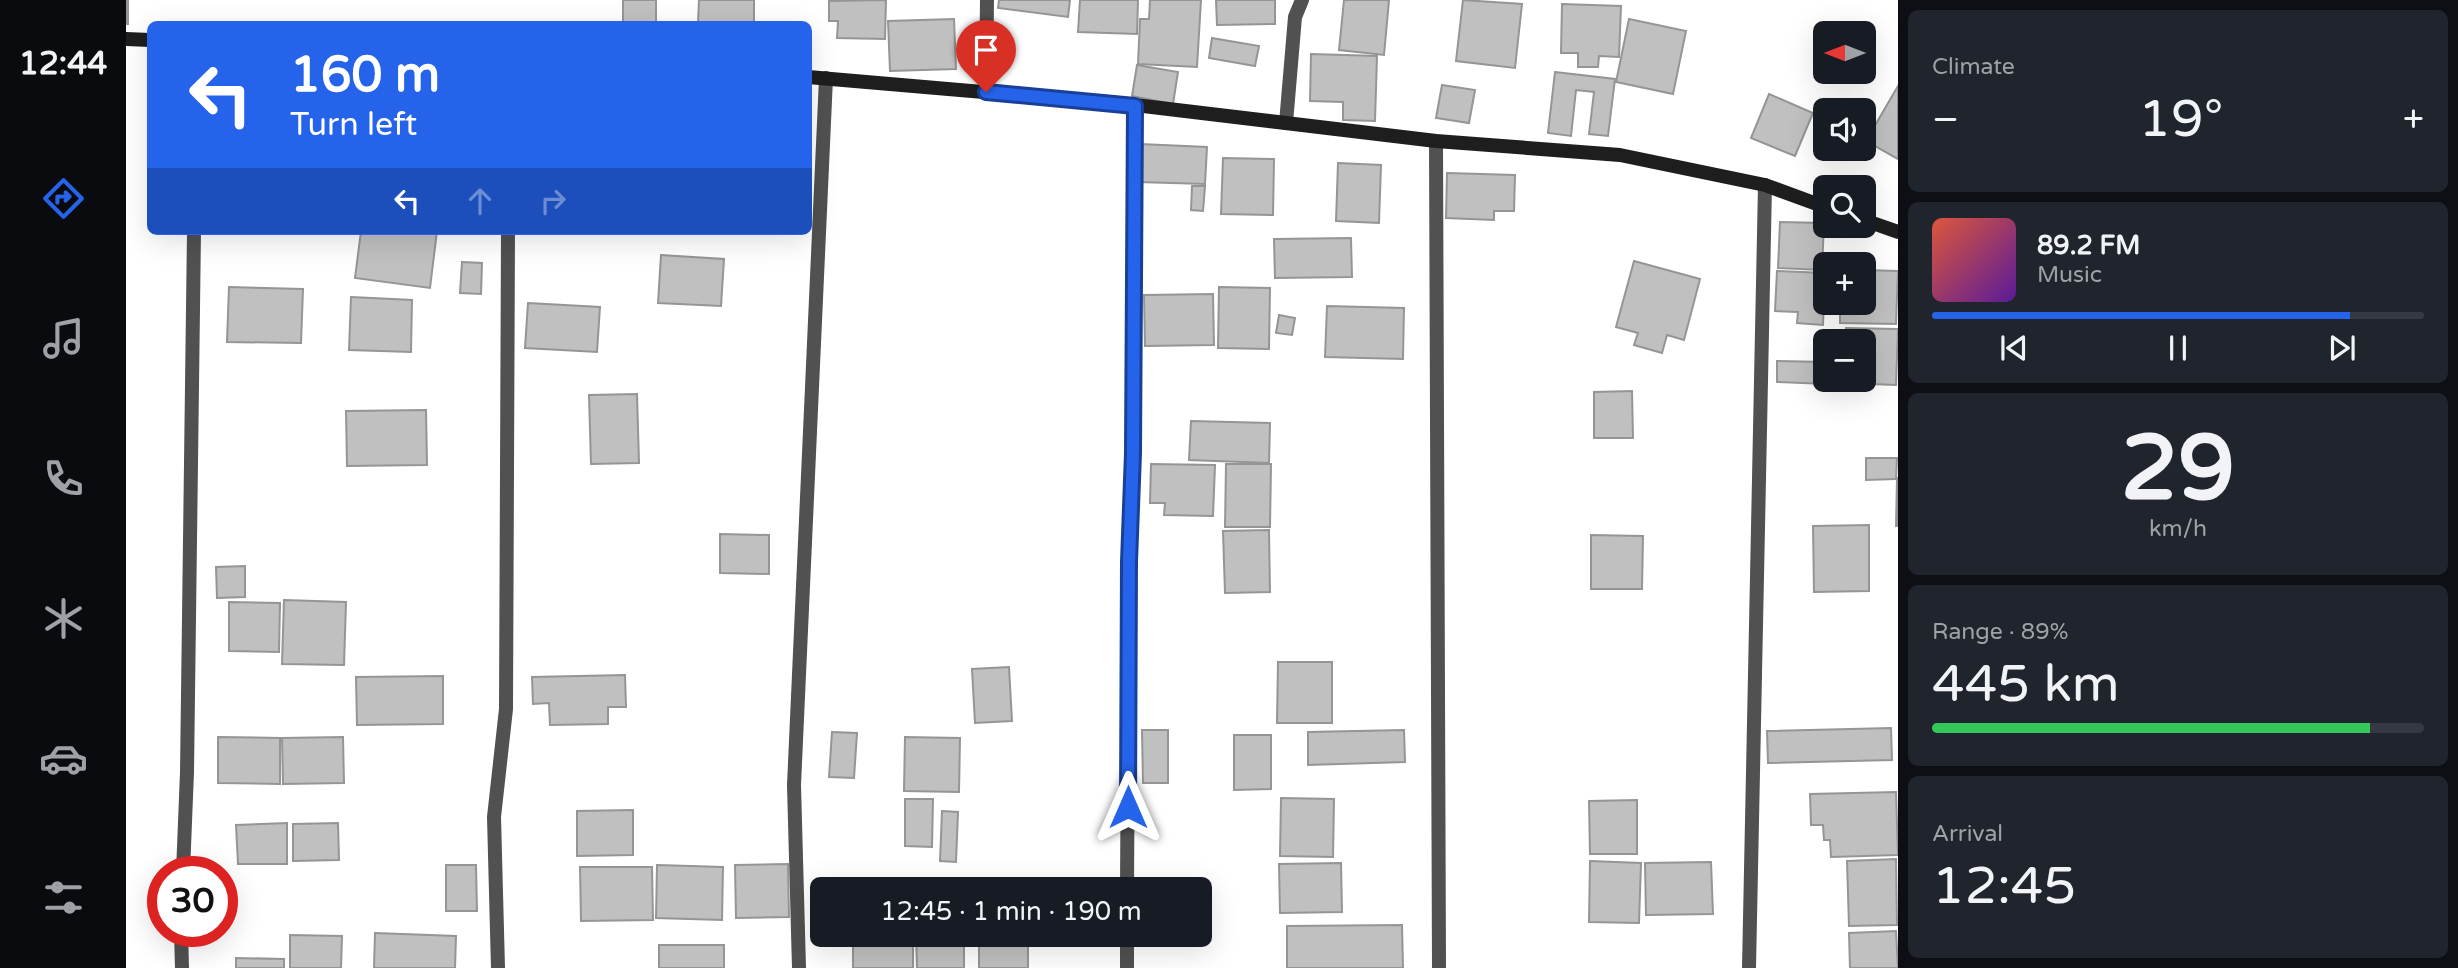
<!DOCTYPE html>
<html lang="en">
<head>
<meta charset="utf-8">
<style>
  :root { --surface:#171b24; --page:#20242c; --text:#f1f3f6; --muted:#9ea1a6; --line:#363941; --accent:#2563eb }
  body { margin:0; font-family:"Varela Round",sans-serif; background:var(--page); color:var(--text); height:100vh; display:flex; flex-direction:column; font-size:26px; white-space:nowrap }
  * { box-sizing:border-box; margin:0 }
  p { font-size:23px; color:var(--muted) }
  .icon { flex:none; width:38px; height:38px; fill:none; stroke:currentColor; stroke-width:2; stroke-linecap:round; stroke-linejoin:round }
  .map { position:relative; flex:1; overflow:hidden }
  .details { display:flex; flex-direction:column; gap:10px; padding:10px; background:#0d0f14; width:560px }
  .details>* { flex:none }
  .guide { position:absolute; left:21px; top:21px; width:665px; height:214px; border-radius:10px; box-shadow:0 7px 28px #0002; background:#2563eb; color:#fff; overflow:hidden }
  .needle { width:46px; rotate:270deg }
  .fabs { position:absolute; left:1687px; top:21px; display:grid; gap:14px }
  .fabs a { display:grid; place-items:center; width:63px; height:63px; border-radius:10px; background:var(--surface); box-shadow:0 7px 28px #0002; font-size:35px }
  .speed { position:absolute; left:21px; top:856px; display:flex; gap:14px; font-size:35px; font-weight:700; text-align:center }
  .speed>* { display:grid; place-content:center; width:91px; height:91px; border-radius:50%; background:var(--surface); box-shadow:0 7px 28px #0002; line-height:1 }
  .speed .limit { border:10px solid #d22; background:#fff; color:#111 }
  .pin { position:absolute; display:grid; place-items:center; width:60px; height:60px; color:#fff; margin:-72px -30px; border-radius:50% 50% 50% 0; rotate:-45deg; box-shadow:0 0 7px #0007 }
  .pin .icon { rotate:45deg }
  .me { position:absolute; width:77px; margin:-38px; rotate:0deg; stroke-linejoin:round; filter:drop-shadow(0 0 5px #0008) }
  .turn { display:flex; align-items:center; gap:24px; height:147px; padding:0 28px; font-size:32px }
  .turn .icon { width:91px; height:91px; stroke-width:2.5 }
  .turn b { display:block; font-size:49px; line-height:60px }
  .lanes { display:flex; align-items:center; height:66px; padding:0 28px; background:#0003; justify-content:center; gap:35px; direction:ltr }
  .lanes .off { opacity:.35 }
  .big { font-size:52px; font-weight:600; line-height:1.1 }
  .details .tile { flex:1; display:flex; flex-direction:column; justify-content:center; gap:10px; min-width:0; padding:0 24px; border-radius:10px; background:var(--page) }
  .details .dial { align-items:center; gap:0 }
  .dial b { font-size:91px; line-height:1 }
  .song { display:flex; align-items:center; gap:21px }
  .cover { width:84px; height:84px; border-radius:10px; background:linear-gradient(135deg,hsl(10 70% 55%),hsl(270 70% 35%)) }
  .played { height:7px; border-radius:4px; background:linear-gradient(90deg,var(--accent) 85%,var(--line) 85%) }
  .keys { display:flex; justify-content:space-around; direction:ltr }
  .heat { display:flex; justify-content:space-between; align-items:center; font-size:38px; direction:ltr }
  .charge { height:10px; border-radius:5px; background:linear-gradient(90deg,#34c759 89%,var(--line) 0) }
  .trip { position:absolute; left:684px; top:877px; width:402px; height:70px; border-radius:10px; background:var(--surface); box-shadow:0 7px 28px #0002; font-weight:600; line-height:70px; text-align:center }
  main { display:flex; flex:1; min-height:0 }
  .tabs { display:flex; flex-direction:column; width:126px; justify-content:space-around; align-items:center; background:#090b0e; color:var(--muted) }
  .tabs .icon { width:49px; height:49px }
  .tabs .active { color:var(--accent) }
  .tabs b { font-size:32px; color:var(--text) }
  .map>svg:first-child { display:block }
  .building { fill:#c0c0c0; stroke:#959595; stroke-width:2 }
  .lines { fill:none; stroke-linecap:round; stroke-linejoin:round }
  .street { stroke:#515151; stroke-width:14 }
  .secondary { stroke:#1e1e1e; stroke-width:14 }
  .route-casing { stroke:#184099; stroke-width:18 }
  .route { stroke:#2563eb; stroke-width:12 }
</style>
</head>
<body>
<main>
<nav class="tabs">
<b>12:44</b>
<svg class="icon active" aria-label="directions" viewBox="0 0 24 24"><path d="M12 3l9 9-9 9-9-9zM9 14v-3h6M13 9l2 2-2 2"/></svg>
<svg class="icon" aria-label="music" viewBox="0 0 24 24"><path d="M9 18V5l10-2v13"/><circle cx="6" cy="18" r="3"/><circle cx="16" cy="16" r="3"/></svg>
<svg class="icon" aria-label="phone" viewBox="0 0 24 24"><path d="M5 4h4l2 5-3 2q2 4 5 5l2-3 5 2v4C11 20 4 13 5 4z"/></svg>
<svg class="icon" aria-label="climate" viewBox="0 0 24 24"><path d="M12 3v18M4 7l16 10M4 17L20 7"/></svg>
<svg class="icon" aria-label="car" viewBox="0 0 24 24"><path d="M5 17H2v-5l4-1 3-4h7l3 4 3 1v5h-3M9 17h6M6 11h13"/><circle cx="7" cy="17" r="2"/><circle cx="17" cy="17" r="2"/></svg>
<svg class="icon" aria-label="filters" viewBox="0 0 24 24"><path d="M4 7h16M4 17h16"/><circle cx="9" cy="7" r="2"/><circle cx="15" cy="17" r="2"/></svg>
</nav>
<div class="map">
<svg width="1772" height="968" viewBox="0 0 1772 968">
  <rect width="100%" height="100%" fill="#fff"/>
  <g class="building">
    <rect x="0" y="0" width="2" height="24"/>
    <rect x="497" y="0" width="33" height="22"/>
    <polygon points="573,0 628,0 628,23 572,23"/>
    <polygon points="760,0 759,39 711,38 712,21 703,21 703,1"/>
    <polygon points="873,0 944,0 942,17 872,8"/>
    <polygon points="954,0 1012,0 1011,34 952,32"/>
    <polygon points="1024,0 1075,0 1071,67 1012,64 1014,19 1023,19"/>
    <polygon points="1090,0 1149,0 1149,24 1091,25"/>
    <polygon points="1218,0 1263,0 1258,55 1213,50"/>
    <polygon points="1337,0 1396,4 1389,68 1330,61"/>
    <polygon points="1436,4 1495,6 1493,57 1473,56 1472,67 1452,67 1452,53 1435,53"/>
    <polygon points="828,19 830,69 764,71 762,21"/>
    <polygon points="1503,19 1560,31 1547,94 1490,82"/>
    <polygon points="1086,38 1133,46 1129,66 1083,58"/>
    <polygon points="1185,54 1251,56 1249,121 1217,120 1217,102 1184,101"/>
    <polygon points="1011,65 1052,72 1047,104 1006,96"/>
    <polygon points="1429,72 1489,79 1482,136 1463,134 1468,92 1450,90 1445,136 1422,133"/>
    <polygon points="1316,85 1349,90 1343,123 1310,118"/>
    <polygon points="1772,86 1772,159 1740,141"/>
    <polygon points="1643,94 1687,113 1669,156 1625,138"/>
    <polygon points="1014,144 1081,147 1079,184 1012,182"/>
    <polygon points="1097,158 1148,159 1147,215 1095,214"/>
    <polygon points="1212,163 1255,165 1253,223 1210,221"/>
    <polygon points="1321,173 1389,175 1388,211 1368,211 1368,220 1320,218"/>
    <polygon points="1066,186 1079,186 1077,211 1065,210"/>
    <polygon points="1654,222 1698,223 1696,270 1652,268"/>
    <polygon points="235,231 311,231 304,288 229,278"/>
    <polygon points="1225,238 1226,277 1149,278 1148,239"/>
    <polygon points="535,255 598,259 595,306 532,303"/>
    <polygon points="1508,261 1574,279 1558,340 1541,335 1536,353 1508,345 1512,333 1490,327"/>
    <polygon points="336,262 356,263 355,294 334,293"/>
    <polygon points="1738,270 1772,271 1770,324 1714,323 1714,303 1738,303"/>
    <polygon points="1651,271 1699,273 1697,325 1671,323 1672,312 1649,311"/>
    <polygon points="103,287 177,289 175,343 101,342"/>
    <polygon points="1093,287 1144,288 1143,349 1092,348"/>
    <polygon points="1087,294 1088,345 1019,346 1018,295"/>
    <polygon points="225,297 286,300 285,352 223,350"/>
    <polygon points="402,303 474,307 471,352 399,348"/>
    <polygon points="1201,306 1278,308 1277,359 1199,357"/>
    <polygon points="1153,315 1169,318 1166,335 1150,333"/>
    <polygon points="1720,328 1772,329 1770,385 1718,383 1719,380 1738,380 1738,341 1720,341"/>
    <polygon points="1651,361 1699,362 1700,384 1651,382"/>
    <polygon points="1506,391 1507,438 1468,438 1468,392"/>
    <polygon points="511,394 513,463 465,464 463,395"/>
    <polygon points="300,410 301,465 221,466 220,411"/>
    <polygon points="1065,421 1144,423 1143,463 1063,460"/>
    <polygon points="1740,458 1771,458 1770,479 1740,480"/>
    <polygon points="1025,464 1089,465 1087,516 1038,515 1039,503 1024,503"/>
    <polygon points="1100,464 1145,464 1144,527 1099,527"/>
    <polygon points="1771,478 1772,478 1772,526 1770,526"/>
    <polygon points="1743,525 1743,591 1688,592 1687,526"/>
    <polygon points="1143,530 1144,592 1099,593 1097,531"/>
    <polygon points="594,534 643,535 643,574 594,573"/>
    <polygon points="1465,535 1517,536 1516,589 1465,589"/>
    <polygon points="119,566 119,597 91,598 90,567"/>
    <polygon points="158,600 220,602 218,665 156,664"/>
    <polygon points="103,602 154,603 153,652 103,651"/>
    <polygon points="1152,662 1206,662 1206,723 1151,723"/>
    <polygon points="883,667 886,721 849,723 846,669"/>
    <polygon points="499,675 500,707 482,707 482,724 424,725 423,703 407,704 406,677"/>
    <polygon points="317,676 317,724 231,725 230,677"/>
    <polygon points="1765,728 1766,760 1642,763 1641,731"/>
    <polygon points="1016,730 1042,730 1042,783 1017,783"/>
    <polygon points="1278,730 1279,762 1182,765 1182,732"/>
    <polygon points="706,732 731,733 728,778 703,777"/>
    <polygon points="1108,735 1145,735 1145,789 1108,790"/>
    <polygon points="92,737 154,738 154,784 92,783"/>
    <polygon points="217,737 218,783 157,784 156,738"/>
    <polygon points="779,737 834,738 833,792 778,791"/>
    <polygon points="1770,792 1772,855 1705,857 1704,840 1698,840 1697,825 1685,825 1684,794"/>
    <polygon points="1155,798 1208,799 1207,857 1154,856"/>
    <polygon points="779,799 807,799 806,847 779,846"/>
    <polygon points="1511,800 1511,854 1464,854 1463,801"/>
    <polygon points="507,810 507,855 451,856 451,811"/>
    <polygon points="816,811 832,812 830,862 814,861"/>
    <polygon points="161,823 161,864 112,864 110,825"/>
    <polygon points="212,823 213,860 167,861 167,824"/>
    <polygon points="1770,859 1771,925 1723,926 1721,861"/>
    <polygon points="1464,861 1515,863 1513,923 1463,922"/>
    <polygon points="1585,862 1587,914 1520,915 1519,863"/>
    <polygon points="1215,863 1216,912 1154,913 1153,864"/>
    <polygon points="662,864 663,917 610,918 609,865"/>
    <polygon points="320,865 350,865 351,911 320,911"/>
    <polygon points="531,865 597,867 596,920 530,918"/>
    <polygon points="454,867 526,867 527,920 455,921"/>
    <polygon points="1276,925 1277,968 1161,968 1161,926"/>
    <polygon points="1770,931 1772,968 1724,968 1723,933"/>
    <polygon points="249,933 330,936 329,968 248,968"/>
    <rect x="727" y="934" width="60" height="34"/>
    <polygon points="790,934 838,934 838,968 791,968"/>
    <rect x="853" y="934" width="49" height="34"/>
    <polygon points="164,935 216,936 215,968 164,968"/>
    <rect x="533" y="945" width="65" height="23"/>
    <polygon points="110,958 158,959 158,968 110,968"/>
  </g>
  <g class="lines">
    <g class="street">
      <polyline points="860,92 861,0"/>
      <polyline points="1160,123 1169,17 1176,0"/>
      <polyline points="1310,141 1313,968"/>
      <polyline points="57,872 61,772 68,231"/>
      <polyline points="1001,889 1003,562 1007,453 1009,105"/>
      <polyline points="55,931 56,968"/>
      <polyline points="372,968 368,817 380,709 382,231"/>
      <polyline points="673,968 668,785 700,78"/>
      <polyline points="1001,968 1001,934"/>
      <polyline points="1623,968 1639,185"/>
    </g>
    <g class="secondary">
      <polyline points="0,39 24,40"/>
      <polyline points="682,77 1009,105 1310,141 1494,155 1639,185 1699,207"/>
      <polyline points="1738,220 1772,232"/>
    </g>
  </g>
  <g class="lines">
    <g class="route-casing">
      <polyline id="route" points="860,92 1009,106 1007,453 1003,562 1002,807"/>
    </g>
    <use href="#route" class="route"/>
  </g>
</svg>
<div class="fabs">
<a><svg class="needle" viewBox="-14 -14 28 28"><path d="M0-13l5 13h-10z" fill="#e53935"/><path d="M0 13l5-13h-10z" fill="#9ea1a6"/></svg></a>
<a><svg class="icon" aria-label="sound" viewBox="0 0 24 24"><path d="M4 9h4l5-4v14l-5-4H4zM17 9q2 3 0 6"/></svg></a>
<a><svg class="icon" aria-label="search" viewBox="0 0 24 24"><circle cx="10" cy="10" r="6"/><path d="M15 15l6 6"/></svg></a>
<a>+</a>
<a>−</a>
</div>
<div class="speed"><div class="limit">30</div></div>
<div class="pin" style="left:860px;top:92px;background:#d93025"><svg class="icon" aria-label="arrive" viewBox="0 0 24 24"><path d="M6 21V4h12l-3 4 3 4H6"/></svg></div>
<svg class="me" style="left:1002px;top:807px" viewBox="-20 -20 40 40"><path d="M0-17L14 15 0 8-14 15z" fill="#2563eb" stroke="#fff" stroke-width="4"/></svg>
<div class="trip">12:45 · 1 min · 190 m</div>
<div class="guide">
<div class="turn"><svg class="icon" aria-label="left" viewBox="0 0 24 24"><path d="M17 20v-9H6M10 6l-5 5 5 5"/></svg><div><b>160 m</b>Turn left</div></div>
<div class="lanes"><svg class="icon" aria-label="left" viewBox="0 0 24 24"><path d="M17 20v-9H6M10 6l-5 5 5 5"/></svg><svg class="icon off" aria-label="ahead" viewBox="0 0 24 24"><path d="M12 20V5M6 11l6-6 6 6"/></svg><svg class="icon off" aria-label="right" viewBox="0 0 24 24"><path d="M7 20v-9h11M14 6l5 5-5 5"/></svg></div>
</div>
</div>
<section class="details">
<div class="tile"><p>Climate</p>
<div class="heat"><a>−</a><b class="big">19°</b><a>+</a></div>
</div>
<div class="tile">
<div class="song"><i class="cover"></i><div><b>89.2 FM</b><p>Music</p></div></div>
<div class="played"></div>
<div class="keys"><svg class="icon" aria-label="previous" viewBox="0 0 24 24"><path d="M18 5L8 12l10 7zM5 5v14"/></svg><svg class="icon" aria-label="pause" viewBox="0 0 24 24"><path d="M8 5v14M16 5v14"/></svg><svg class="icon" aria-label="next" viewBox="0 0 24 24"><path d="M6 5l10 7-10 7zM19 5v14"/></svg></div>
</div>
<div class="tile dial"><b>29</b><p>km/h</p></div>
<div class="tile"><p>Range · 89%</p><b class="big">445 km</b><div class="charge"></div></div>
<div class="tile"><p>Arrival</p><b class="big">12:45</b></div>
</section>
</main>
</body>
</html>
